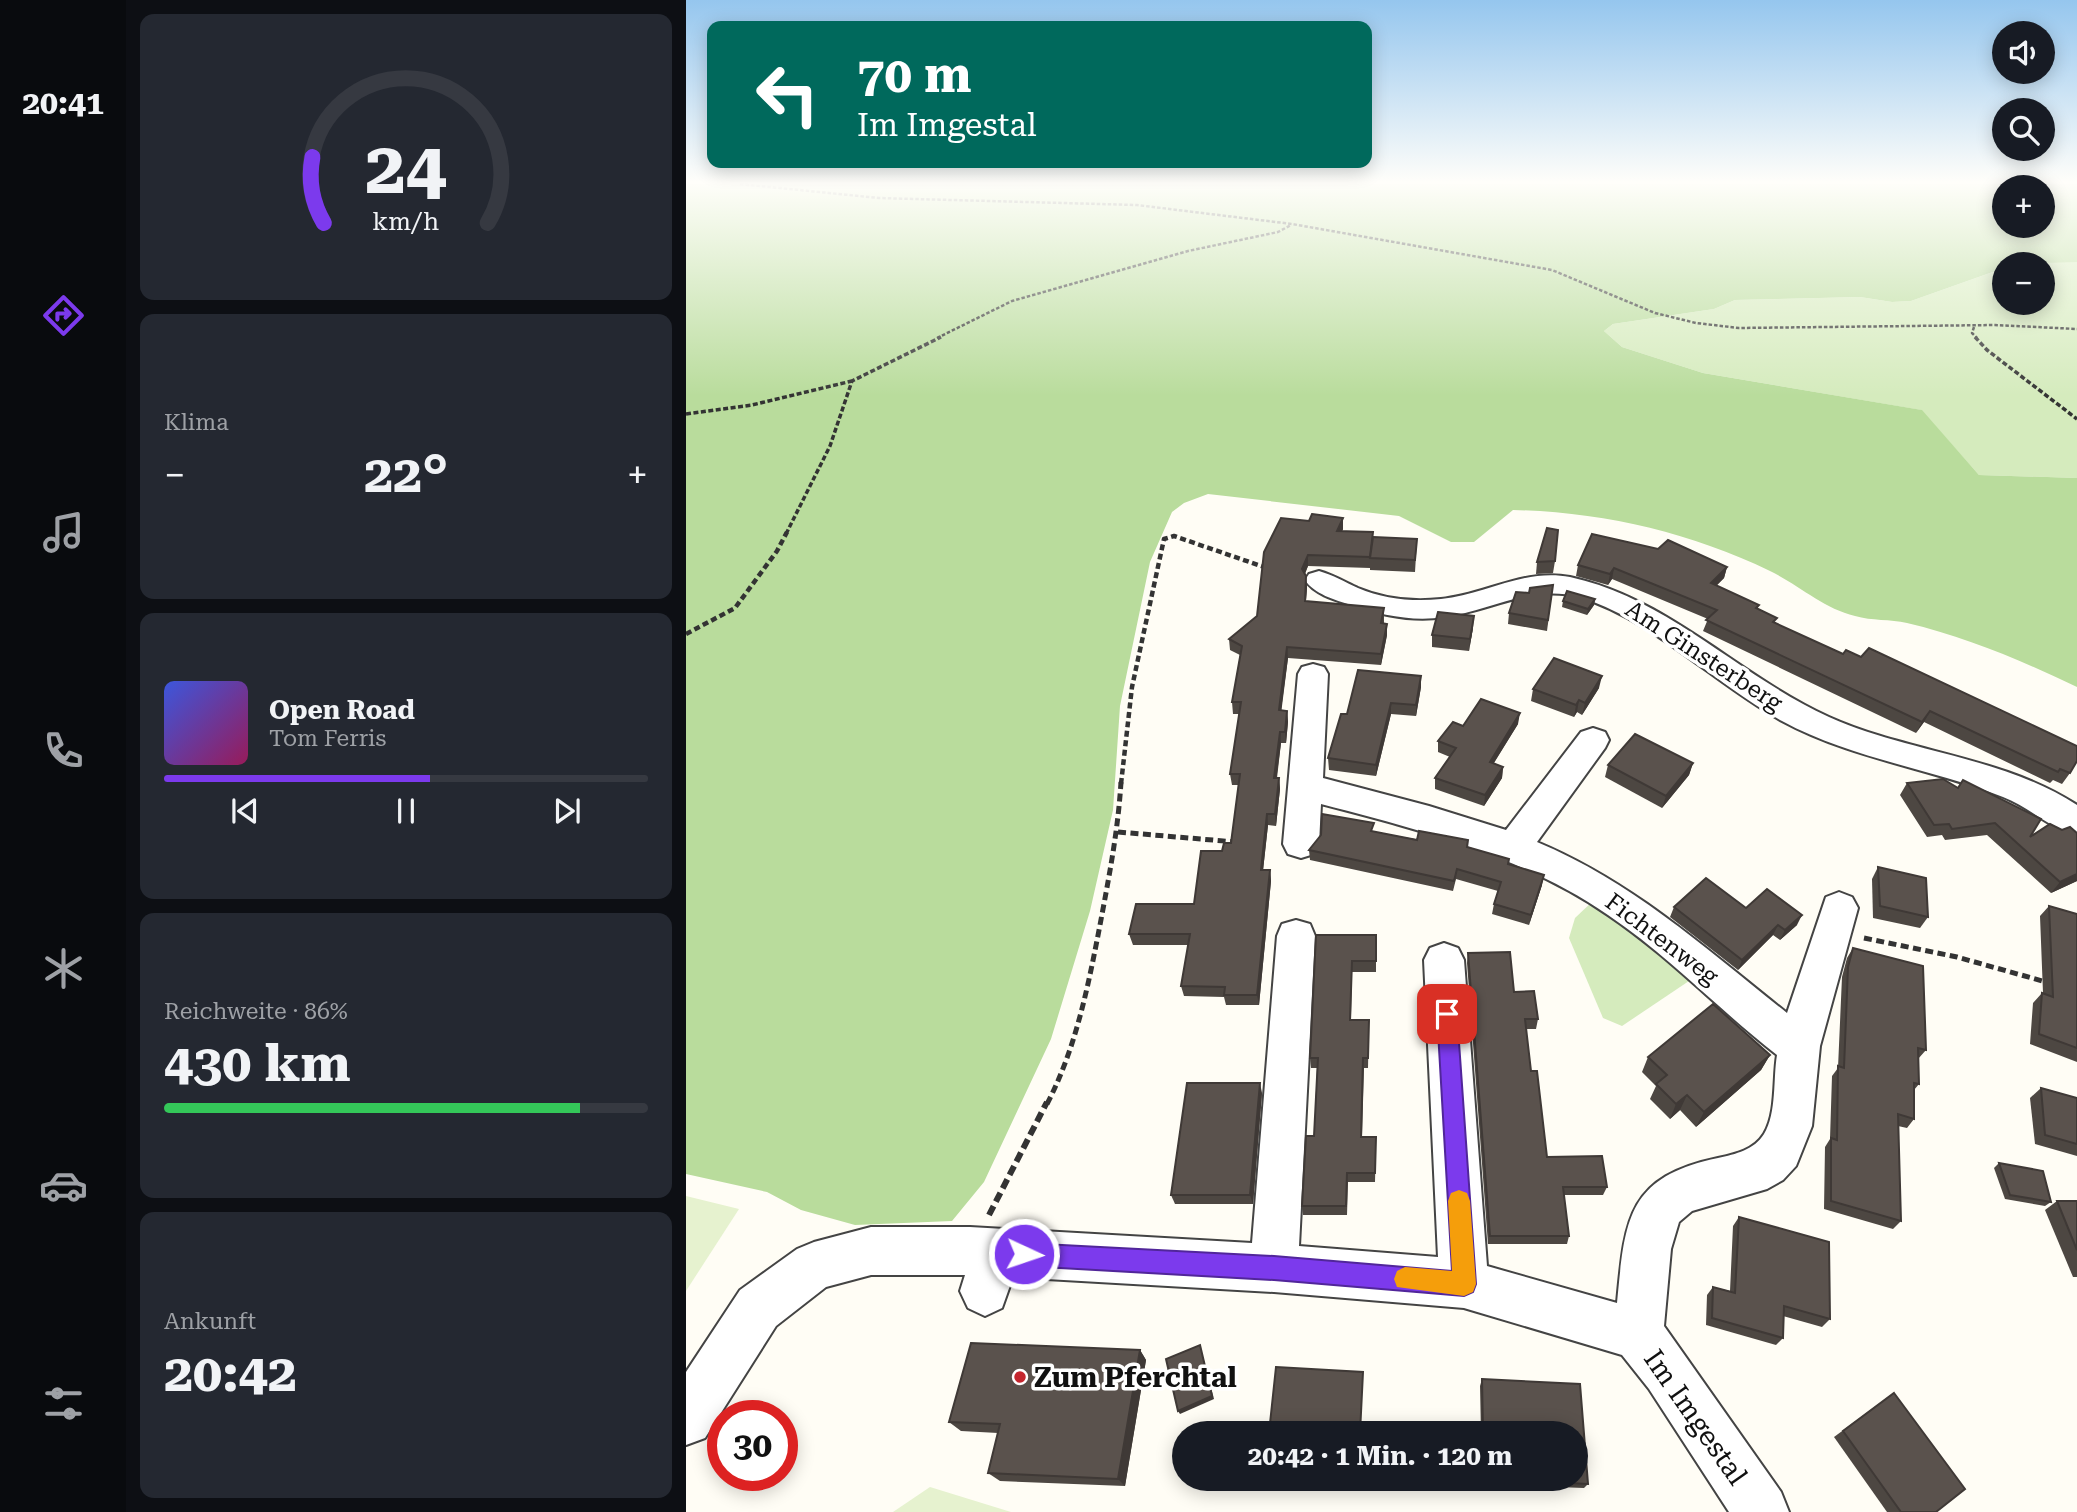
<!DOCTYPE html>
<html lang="de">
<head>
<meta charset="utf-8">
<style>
  :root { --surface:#171b24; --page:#242831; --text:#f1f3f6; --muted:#9ea1a6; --line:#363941; --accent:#7c3aed }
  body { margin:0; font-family:"Roboto Serif",serif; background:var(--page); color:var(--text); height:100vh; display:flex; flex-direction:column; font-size:26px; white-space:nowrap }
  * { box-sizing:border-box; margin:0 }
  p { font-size:23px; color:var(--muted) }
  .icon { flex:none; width:38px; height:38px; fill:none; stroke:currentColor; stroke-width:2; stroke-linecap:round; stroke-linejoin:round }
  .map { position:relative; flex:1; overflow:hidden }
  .panel { display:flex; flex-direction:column; gap:14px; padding:14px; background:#0d0f14; width:560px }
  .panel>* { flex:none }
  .banner { position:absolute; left:21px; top:21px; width:665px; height:147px; border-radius:14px; box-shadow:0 4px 18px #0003; background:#00695c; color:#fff; overflow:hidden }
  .fabs { position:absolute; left:1306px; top:21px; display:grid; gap:14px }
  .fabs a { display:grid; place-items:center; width:63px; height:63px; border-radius:50%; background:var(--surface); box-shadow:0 4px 18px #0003; font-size:35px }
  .speed { position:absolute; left:21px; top:1400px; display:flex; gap:14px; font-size:35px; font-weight:700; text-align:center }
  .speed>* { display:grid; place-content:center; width:91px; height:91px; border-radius:50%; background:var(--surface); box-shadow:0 4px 18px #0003; line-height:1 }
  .speed .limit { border:10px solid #d22; background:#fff; color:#111 }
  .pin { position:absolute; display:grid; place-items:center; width:60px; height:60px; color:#fff; margin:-30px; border-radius:14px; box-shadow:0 4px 10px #0006 }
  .me { position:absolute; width:77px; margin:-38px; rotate:93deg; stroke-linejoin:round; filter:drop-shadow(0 0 5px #0008) }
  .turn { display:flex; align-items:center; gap:24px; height:147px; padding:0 35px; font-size:32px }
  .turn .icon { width:91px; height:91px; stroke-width:2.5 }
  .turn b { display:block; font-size:49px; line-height:60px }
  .big { font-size:52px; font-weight:700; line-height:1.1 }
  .panel .card { flex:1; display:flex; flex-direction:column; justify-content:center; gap:10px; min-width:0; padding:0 24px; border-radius:14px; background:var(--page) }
  .panel .dial { align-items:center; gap:0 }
  .dial svg { height:182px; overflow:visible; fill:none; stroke:var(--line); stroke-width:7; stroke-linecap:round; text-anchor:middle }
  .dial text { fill:var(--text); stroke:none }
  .song { display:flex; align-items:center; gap:21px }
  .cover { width:84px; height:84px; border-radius:10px; background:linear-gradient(135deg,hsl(230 70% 55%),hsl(330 70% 35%)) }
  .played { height:7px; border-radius:4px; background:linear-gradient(90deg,var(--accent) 55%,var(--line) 55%) }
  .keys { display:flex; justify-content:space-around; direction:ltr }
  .heat { display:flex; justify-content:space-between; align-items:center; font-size:38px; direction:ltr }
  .charge { height:10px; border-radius:5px; background:linear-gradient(90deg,#34c759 86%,var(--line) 0) }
  .trip { position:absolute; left:486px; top:1421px; width:416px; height:70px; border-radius:35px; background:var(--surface); box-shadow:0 4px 18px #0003; font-weight:700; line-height:70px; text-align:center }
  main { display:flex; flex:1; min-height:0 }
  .tabs { display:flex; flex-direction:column; width:126px; justify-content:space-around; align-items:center; background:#090b0e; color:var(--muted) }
  .tabs .icon { width:49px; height:49px }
  .tabs .active { color:var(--accent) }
  .tabs b { font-size:32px; color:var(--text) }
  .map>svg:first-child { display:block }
  .green { fill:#d5ebbd }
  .forest { fill:#b9dc9c; fill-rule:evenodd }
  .pitch { fill:#e6f2cf }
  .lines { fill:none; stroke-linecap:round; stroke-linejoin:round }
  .minor-casing { stroke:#444; stroke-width:4 }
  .path-far4 { stroke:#333; stroke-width:2.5; stroke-dasharray:3.5 2; stroke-linecap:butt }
  .path-far3 { stroke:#333; stroke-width:3.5; stroke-dasharray:5 2.5; stroke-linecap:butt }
  .path-far2 { stroke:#333; stroke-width:4.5; stroke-dasharray:6 3.5; stroke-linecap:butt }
  .path-far1 { stroke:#333; stroke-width:5; stroke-dasharray:8 4.5; stroke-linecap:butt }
  .path { stroke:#333; stroke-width:6; stroke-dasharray:10 5; stroke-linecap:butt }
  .minor { fill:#fff; fill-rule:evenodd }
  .wall { fill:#4d4742 }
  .shaded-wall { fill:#3f3936 }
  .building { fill:#5a524d; stroke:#3f3936; stroke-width:2 }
  .route { fill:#7c3aed; stroke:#51269a; stroke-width:2 }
  .slow { fill:#f59e0b }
  .poi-dot { fill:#c4262e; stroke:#fff; stroke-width:2.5 }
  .labels { text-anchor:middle; stroke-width:7; stroke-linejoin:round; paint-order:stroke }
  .street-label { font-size:24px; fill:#111; stroke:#fff }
  .near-poi-label { font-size:28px; font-weight:bold; fill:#111; stroke:#fff; text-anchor:start }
  .near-street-label { font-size:28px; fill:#111; stroke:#fff }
</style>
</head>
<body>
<main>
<nav class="tabs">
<b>20:41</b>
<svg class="icon active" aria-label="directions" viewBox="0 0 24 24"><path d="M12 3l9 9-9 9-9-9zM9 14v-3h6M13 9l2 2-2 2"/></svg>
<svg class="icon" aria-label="music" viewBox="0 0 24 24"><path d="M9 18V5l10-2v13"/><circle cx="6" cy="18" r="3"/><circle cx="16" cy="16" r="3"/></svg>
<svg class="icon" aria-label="phone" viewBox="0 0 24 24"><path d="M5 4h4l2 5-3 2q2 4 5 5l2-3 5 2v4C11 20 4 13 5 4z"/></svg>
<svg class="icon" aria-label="climate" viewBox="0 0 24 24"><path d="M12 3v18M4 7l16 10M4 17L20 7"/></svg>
<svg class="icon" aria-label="car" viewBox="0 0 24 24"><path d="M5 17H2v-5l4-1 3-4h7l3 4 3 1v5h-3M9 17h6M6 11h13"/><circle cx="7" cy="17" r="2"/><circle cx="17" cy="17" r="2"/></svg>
<svg class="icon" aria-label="filters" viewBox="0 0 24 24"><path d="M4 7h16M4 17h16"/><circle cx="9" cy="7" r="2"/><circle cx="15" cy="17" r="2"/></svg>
</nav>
<section class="panel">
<div class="card dial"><svg viewBox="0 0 100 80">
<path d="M14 69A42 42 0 1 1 86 69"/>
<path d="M14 69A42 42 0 0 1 9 40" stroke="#7c3aed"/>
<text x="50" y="56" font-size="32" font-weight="700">24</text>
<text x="50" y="72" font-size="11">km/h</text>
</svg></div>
<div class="card"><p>Klima</p>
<div class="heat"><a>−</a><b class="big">22°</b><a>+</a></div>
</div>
<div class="card">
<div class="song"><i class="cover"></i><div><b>Open Road</b><p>Tom Ferris</p></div></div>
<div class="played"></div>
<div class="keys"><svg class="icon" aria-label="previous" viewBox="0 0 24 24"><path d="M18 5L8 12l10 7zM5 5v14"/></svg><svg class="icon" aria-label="pause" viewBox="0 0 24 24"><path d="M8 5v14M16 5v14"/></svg><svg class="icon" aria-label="next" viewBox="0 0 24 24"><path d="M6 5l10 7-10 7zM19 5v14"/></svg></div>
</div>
<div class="card"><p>Reichweite · 86%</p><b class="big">430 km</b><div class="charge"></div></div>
<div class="card"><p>Ankunft</p><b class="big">20:42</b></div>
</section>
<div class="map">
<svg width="1391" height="1512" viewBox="0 0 1391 1512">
  <rect width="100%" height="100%" fill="#fffdf5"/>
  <g class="green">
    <polygon points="1366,261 1391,262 1391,478 1293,475 1235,410 1017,373 936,347 918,331 927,324 1028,309 1049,300 1174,297 1206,302 1225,301 1318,268 1318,303 1356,303 1356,264 1328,264"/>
    <polygon points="908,900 966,942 1003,981 936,1026 917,1018 883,938 889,918"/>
  </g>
  <path class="forest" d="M0,184h1391v78l-73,2v4l-93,33 -19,1 -32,-5 -125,3 -21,9 -101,15 -9,7 18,16 81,26 219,37 57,65 98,3v209c-54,-26 -111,-50 -170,-64 -17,-4 -35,-2 -52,-7 -32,-8 -56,-31 -85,-45 -81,-39 -168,-59 -257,-61l-39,32h-23l-52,-26 -191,-22 -24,9 -12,9 -22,50 -30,144 -7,104 -23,101 -39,128 -67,143 -32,39 -97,4 -54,-15 -34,-18 -81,-18zM1318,187h38v39h-38z"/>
  <g class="pitch">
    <polygon points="0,1196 53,1209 0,1291"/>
    <polygon points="244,1487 325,1512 207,1512"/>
  </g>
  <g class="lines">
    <g class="minor-casing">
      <g id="minor">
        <path d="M633,571c14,4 26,11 39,17 26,11 55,14 83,11 44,-4 83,-31 129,-22 98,21 169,99 259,140 80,36 173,39 248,88v32c-27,-9 -48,-30 -74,-40 -73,-29 -151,-38 -221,-76 -67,-37 -130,-102 -203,-124 -48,-13 -88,14 -135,20 -31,5 -64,-2 -93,-12 -16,-5 -37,-11 -46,-25l4,-6z"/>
        <path d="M627,664l11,3 4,7 -5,104 106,28 77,24 75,-98 12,-4 12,4 4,8 -4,8 -68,94c96,40 169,107 250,171l39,-116 13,-5 13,5 6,11 -38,138 -8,80 -16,40 -13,14 -16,9 -75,22 -13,11 -8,27 -7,77 117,166 8,20h-60l-80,-123 -27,-34 -158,-47 -190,-16 -261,-15 -11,31 -17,8 -17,-8 -8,-17 5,-16h-94l-45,12 -50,39 -71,112 -19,7v-73l54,-82 57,-41 17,-7 57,-15h99l282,16 25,-307 5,-12 14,-4 14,4 5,12 -16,310 139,11 -14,-297 6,-12 14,-5 14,5 6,12 23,306 130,37c8,-84 10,-126 101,-145 18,-4 36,-8 46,-24 13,-21 9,-56 13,-79 -58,-45 -108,-99 -169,-140 -86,-59 -187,-85 -287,-111l-2,40 -5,10 -13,4 -13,-4 -5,-10 15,-170 4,-7z"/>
      </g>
    </g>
    <g class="path-far4">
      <polyline points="54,184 193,198 451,205 606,224 866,270 969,313 1010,323 1053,328 1309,325 1391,329"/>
      <polyline points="1288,327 1286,333 1291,338"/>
      <polyline points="251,338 326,301 502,251 592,232 605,225"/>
    </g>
    <g class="path-far3">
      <polyline points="1289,337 1301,350 1391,419"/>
      <polyline points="0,414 66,405 166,381"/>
      <polyline points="100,534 144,446 166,381 255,337"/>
    </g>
    <g class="path-far2">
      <polyline points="0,634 49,608 91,551 101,532"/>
      <polyline points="435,784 446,687 478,539 488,536 581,568"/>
    </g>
    <g class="path-far1">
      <polyline points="432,832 550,842"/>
      <polyline points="1178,938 1271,957 1360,982"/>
      <path d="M361,1104c29,-56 41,-117 53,-179 9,-48 18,-94 21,-143"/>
    </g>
    <polyline class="path" points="303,1215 361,1102"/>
    <use href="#minor" class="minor"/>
  </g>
  <g class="wall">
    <polygon points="595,518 657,529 656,531 687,537 731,539 729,572 684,570 684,568 622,566 619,574 621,587 620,601 698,608 698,624 701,624 701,635 695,665 602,658 595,710 601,711 602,722 600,743 595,743 591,778 593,778 594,789 590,826 582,825 577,870 584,870 585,881 573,1005 540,1005 538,997 498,996 495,986 503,945 447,945 443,934 508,904 536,851 545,843 553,785 546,785 544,774 554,714 547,714 546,702 554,655 544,650 543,639 571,616"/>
    <polygon points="869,561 867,573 850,574 851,562"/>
    <polygon points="892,565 1041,567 1038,578 1030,586 1073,605 1071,609 1090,623 1384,773 1376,784 1367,780 1364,783 1238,722 1230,733 1017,631 1022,619 926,579 922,585 890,576"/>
    <polygon points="867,585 861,631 822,624 823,613 843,593"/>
    <polygon points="909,599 908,605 901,615 876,607 877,601"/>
    <polygon points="787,628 783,651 746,647 746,635"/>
    <polygon points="735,676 735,687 730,716 705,714 690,776 643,770 642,758 661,714"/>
    <polygon points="913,688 896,715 891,712 888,717 845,701 847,689"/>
    <polygon points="832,724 808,763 817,767 816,778 798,806 749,789 749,778 764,757 752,752 752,741 777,726"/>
    <polygon points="1007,763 1003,775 976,808 919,777 922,765"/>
    <polygon points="1221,783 1344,837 1376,830 1391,881 1365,893 1301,835 1259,840 1256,835 1241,837 1214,795"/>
    <polygon points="688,832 782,848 823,864 856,885 843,925 806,914 808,904 812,891 770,879 767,891 624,860 623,850"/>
    <polygon points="1192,867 1242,917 1234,928 1187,918 1186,879"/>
    <polygon points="1363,906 1391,914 1391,1062 1344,1044 1347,1003 1356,993 1357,993 1354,916"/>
    <polygon points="988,907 1060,908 1111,925 1094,940 1087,935 1052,970 984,917"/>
    <polygon points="630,935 690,935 690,972 666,972 665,1020 683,1020 682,1068 678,1068 676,1137 690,1137 689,1182 662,1182 661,1215 617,1215 616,1206 628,1136 631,1068 625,1068 624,1058"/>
    <polygon points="1167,948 1240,1050 1232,1059 1233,1084 1228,1090 1228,1119 1221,1128 1212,1126 1215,1221 1207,1229 1138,1209 1139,1147 1144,1139 1146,1076 1152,1068 1156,977 1161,958"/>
    <polygon points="782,953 828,992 852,1019 850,1029 840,1029 845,1071 861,1157 921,1187 917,1195 878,1195 883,1236 881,1244 802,1244 781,963"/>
    <polygon points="1084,1055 1075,1070 1010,1127 994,1110 984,1119 964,1099 970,1086 956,1072 962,1057"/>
    <polygon points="1355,1088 1391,1098 1391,1156 1349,1144 1344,1098"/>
    <polygon points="576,1093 567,1204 489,1204 485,1195"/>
    <polygon points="1313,1163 1365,1202 1359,1206 1319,1199 1308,1168"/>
    <polygon points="1371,1201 1391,1201 1391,1277 1387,1277 1359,1210"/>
    <polygon points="1053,1217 1144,1319 1136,1327 1097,1316 1097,1338 1090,1345 1020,1325 1021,1295 1027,1287 1044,1291 1047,1226"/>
    <polygon points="454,1350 460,1360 439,1486 314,1481 302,1473 312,1433 275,1431 263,1422"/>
    <polygon points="796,1379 894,1384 902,1484 898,1488 820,1485 820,1479 891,1479 891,1433 795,1433 794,1386"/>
    <polygon points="1208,1393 1250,1512 1201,1512 1148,1437"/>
  </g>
  <g class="shaded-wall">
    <polygon points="657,518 657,529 652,542 651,531"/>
    <polygon points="622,555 622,566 616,580 616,569"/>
    <polygon points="1041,567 1038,578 1022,594 1025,583"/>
    <polygon points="928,568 926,579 922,585 924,574"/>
    <polygon points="620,576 621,587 619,612 619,601"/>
    <polygon points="909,599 908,605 901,615 902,609"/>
    <polygon points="788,616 787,628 783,651 784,639"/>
    <polygon points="701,624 701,635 695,665 695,654"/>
    <polygon points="601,647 602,658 594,722 593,710"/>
    <polygon points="735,676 735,687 730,716 730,705"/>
    <polygon points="916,676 913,688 896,715 899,703"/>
    <polygon points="893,700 891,712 888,717 890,705"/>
    <polygon points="705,703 705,714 690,776 690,765"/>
    <polygon points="601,711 602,722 600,743 599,732"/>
    <polygon points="1244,711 1238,722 1230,733 1236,722"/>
    <polygon points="834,713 832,724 802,772 804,762"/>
    <polygon points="594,732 595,743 589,789 588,778"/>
    <polygon points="1007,763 1003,775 976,808 980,796"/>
    <polygon points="817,767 816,778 798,806 799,795"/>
    <polygon points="593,778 594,789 590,826 589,814"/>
    <polygon points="581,814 582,825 576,880 575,870"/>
    <polygon points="584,870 585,881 573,1005 571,995"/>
    <polygon points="1391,873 1391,881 1365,893 1374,882"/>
    <polygon points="858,875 856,885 843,925 845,915"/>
    <polygon points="1116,915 1111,925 1094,940 1099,930"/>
    <polygon points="1092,925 1087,935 1052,970 1056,960"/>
    <polygon points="1084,1055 1075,1070 1010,1127 1018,1112"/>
    <polygon points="574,1083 576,1093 567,1204 564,1195"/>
    <polygon points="1001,1095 994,1110 984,1119 990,1104"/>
    <polygon points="514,1345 528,1399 494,1414 492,1411"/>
    <polygon points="454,1350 460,1360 439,1486 432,1479"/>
  </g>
  <g class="building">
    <polygon points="626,514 657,518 651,531 687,532 684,557 622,555 616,569 620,576 619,601 698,608 695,623 701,624 695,654 601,647 593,710 601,711 599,732 594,732 588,778 593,778 589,814 581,814 575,870 584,870 571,995 538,995 539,987 495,986 504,934 443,934 450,904 508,904 515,851 536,851 538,843 545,843 554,774 544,774 555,702 546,702 556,646 543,639 571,616 578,552 595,518 623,521"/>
    <polygon points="861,528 872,530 869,561 851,562"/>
    <polygon points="906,534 972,549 982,540 1041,567 1025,583 1073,605 1070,608 1091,618 1087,622 1157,654 1160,650 1175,657 1183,648 1391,746 1391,761 1384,773 1374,769 1372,772 1244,711 1236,722 1020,620 1031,610 928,568 924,574 892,565"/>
    <polygon points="687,537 731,539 729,560 684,558"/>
    <polygon points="867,585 862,620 823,613 830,592 843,593 844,588"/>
    <polygon points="881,591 909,599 902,609 877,601"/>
    <polygon points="752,612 788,616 784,639 746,635"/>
    <polygon points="868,658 916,676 899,703 893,700 890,705 847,689"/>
    <polygon points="672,670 735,676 730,705 705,703 690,765 642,758 655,714 661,714"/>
    <polygon points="795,699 834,713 804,762 817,767 799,795 749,778 770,748 752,741 767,722 777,726"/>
    <polygon points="949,734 1007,763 980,796 922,765"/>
    <polygon points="1257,779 1272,788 1277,780 1355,819 1344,837 1364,824 1376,830 1384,827 1391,833 1391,874 1374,882 1309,823 1266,829 1263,824 1248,825 1221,783"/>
    <polygon points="636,814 688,823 685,831 731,840 733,831 782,840 781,847 823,859 822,864 858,875 845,915 808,904 815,882 771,869 768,881 623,850 635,835"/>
    <polygon points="1192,867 1240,878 1242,917 1194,906"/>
    <polygon points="1020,878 1060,908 1081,889 1116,915 1099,930 1092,925 1056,960 988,907"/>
    <polygon points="1363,906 1391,914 1391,1048 1353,1034 1356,993 1367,997"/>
    <polygon points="630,935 690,935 690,961 666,961 664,1020 683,1020 682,1058 677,1058 675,1137 690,1137 689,1173 661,1173 660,1206 616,1206 620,1136 628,1136 632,1058 624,1058"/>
    <polygon points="1167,948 1237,966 1240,1050 1232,1048 1233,1084 1228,1083 1228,1119 1212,1114 1215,1221 1145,1201 1145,1138 1151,1140 1152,1066 1158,1068 1162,967"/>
    <polygon points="824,952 828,992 848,991 852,1019 839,1019 845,1071 851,1071 861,1157 916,1156 921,1187 877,1187 883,1236 804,1236 782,953"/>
    <polygon points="1027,1004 1084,1055 1018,1112 1001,1095 990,1104 970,1084 981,1075 962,1057"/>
    <polygon points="501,1083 574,1083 564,1195 485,1195"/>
    <polygon points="1355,1088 1391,1098 1391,1144 1359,1135"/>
    <polygon points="1313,1163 1357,1171 1365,1202 1324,1195"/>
    <polygon points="1371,1201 1391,1201 1391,1250"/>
    <polygon points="1053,1217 1143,1242 1144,1319 1098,1306 1097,1338 1026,1318 1027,1287 1049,1293"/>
    <polygon points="285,1343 454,1350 432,1479 302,1473 314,1424 263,1422"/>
    <polygon points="514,1345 526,1396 492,1411 480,1359"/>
    <polygon points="590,1367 677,1372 674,1433 583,1433"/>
    <polygon points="796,1379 894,1384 902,1484 822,1480 822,1479 891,1479 891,1433 821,1433 821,1431 797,1430"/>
    <polygon points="1208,1393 1279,1489 1250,1512 1215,1512 1157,1431"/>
  </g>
  <linearGradient id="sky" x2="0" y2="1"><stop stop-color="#95c6ee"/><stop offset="0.46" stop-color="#fffefa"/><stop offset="1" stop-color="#fffefa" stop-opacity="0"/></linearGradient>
  <rect width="1391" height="396" fill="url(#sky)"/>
  <polygon class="route" points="761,1005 768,1008 771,1014 790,1284 787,1292 778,1296 588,1280 338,1266 330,1262 326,1254 330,1246 338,1243 588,1256 766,1271 751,1014 754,1008"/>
  <polygon class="slow" points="773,1190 781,1193 784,1201 790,1284 787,1292 778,1296 711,1287 708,1279 711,1271 719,1267 766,1271 762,1201 765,1193"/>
  <circle class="poi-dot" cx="334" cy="1377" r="7"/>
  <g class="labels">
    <g class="street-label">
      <text transform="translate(1018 656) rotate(33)" y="8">Am Ginsterberg</text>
      <text transform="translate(976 939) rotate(37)" y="8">Fichtenweg</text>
    </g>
    <g class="near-poi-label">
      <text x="348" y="1387">Zum Pferchtal</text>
    </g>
    <g class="near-street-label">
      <text transform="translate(1010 1417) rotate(55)" y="10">Im Imgestal</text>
    </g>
  </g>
</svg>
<div class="fabs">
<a><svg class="icon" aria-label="sound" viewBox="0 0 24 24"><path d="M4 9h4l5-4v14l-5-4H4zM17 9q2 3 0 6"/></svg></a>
<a><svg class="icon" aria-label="search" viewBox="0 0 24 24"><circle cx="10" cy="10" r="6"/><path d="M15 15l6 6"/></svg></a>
<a>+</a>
<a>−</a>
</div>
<div class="speed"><div class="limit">30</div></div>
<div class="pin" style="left:761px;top:1014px;background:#d93025"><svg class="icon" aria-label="arrive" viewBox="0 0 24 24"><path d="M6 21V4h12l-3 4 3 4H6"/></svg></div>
<svg class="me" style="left:338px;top:1254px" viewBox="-20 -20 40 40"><circle r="17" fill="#7c3aed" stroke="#fff" stroke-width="3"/><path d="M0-11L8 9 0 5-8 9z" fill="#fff"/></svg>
<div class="trip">20:42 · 1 Min. · 120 m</div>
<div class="banner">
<div class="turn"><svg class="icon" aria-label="left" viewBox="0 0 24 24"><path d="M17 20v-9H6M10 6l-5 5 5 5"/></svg><div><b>70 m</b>Im Imgestal</div></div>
</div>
</div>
</main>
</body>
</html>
